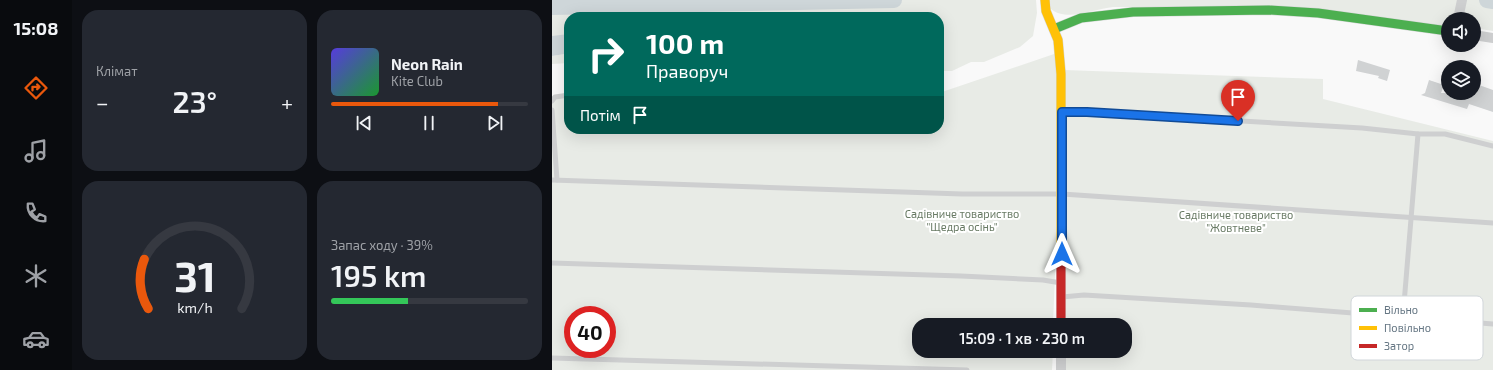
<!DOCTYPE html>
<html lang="uk">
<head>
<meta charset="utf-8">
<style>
  :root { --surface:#171b24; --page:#242831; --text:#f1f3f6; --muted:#9ea1a6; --line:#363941; --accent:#ea580c }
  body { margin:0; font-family:"Exo 2",sans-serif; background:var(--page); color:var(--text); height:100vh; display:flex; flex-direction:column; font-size:15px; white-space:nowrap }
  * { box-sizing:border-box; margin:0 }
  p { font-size:13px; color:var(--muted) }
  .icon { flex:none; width:22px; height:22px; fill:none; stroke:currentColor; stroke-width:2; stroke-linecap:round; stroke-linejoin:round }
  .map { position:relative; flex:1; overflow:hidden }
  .sheet { display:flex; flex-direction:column; gap:10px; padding:10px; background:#0d0f14; width:480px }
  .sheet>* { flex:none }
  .banner { position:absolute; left:12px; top:12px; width:380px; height:122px; border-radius:16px; box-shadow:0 4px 16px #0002; background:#00695c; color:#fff; overflow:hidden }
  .fabs { position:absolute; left:889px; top:12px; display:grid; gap:8px }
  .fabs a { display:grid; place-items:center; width:40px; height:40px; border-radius:50%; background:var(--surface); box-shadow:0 4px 16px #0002; font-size:20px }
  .speed { position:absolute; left:12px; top:306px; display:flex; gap:8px; font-size:20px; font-weight:700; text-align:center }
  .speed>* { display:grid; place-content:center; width:52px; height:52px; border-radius:50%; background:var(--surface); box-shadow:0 4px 16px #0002; line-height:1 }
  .speed .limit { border:6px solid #d22; background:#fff; color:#111 }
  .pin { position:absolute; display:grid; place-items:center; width:34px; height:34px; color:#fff; margin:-41px -17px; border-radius:50% 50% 50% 0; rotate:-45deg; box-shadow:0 0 4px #0007 }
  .pin .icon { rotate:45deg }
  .me { position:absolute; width:44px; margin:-22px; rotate:0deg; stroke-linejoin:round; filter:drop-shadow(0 0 3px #0008) }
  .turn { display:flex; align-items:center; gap:14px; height:84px; padding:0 16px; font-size:18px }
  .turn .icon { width:52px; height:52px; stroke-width:2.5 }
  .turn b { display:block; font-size:28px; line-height:34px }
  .then { display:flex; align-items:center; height:38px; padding:0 16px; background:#0003; gap:8px; font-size:15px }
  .big { font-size:30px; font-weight:600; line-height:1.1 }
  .sheet .card { flex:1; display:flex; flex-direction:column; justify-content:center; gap:6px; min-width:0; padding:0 14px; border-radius:16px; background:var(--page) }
  .sheet .dial { align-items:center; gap:0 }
  .dial svg { height:104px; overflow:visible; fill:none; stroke:var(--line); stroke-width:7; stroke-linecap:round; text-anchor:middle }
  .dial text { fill:var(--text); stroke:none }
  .song { display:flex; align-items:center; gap:12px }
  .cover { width:48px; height:48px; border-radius:6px; background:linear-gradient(135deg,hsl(250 70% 55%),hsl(130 70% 35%)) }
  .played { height:4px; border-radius:2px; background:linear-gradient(90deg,var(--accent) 85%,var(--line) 85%) }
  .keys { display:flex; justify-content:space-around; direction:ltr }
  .heat { display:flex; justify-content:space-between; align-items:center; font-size:22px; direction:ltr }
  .charge { height:6px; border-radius:3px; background:linear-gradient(90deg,#34c759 39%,var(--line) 0) }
  .sheet .tiles { flex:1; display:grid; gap:10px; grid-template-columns:repeat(2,1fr) }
  .trip { position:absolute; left:360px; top:318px; width:220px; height:40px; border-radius:16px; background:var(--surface); box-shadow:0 4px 16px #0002; font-weight:600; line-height:40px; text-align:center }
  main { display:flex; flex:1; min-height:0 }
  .menu { display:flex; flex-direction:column; width:72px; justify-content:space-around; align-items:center; background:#090b0e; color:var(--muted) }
  .menu .icon { width:28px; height:28px }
  .menu .on { color:var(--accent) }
  .menu b { font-size:18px; color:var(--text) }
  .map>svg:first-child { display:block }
  .green { fill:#e8ebe6; fill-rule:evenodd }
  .water { fill:#ced6d9 }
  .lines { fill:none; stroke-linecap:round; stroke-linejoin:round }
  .river { stroke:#ced6d9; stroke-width:16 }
  .building { fill:#d0d2d3 }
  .fast-casing { stroke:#d5d6d7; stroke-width:10 }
  .slow-casing { stroke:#d5d6d7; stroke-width:10 }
  .jam-casing { stroke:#d5d6d7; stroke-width:10 }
  .lane { stroke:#cecfd0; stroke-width:5 }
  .street { stroke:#cecfd0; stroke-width:10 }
  .fast { stroke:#4caf50; stroke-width:9 }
  .slow { stroke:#ffc107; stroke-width:9 }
  .jam { stroke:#c62828; stroke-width:9 }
  .route-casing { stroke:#114b97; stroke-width:10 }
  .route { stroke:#1a73e8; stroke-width:7 }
  .labels { text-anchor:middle; stroke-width:4; stroke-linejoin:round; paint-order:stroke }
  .park-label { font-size:11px; fill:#687a64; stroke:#fff }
  .key { fill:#fff; stroke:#d1d6da; stroke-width:1 }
  .key-label { font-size:11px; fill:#657683 }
</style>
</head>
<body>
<main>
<nav class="menu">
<b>15:08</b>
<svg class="icon on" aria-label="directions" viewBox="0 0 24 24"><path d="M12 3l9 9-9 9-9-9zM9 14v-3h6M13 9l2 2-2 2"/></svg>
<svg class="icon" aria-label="music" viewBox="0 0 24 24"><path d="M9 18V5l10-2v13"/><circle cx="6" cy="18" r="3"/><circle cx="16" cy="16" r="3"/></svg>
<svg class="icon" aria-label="phone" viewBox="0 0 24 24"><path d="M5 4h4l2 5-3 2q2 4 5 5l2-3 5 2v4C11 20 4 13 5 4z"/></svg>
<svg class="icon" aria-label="climate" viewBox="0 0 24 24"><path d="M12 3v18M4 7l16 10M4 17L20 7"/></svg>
<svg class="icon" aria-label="car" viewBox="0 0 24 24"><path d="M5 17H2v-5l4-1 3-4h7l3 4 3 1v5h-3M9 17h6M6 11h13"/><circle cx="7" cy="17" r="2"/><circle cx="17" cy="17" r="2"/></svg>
</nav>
<section class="sheet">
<div class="tiles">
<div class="card"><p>Клімат</p>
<div class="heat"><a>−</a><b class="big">23°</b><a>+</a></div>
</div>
<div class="card">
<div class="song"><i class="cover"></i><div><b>Neon Rain</b><p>Kite Club</p></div></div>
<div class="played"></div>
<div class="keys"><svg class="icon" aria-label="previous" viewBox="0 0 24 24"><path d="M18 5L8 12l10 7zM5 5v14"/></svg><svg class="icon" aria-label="pause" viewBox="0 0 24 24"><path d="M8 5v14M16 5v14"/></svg><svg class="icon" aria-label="next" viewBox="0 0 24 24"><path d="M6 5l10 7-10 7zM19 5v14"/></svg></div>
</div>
<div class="card dial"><svg viewBox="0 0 100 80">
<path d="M14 69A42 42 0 1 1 86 69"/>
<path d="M14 69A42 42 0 0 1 11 31" stroke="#ea580c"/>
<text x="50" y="56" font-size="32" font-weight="700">31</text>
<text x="50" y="72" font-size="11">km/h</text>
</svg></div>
<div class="card"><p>Запас ходу · 39%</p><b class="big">195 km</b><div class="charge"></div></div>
</div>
</section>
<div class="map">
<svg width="941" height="370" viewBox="0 0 941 370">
  <rect width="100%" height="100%" fill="#f9f9f9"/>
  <g class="green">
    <polygon points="0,0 484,0 485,13 481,36 468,47 432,62 419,62 400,71 387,71 387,17 17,17 17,34 2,37 0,36"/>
    <path d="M498,0h410l-4,19h-8v7l-307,-19c-9,0 -19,0 -28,0 -19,2 -46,15 -62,2z"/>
    <polygon points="913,0 941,0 941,31 922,28 922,19 911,19 910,10"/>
    <path d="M505,53l5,41 -9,231h-134v26h134l-1,19h-500v-274l17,-2v35h370v-36zM21,315h34v34h-34z"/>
    <polygon points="13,54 17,55 17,63 0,64 0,56"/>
    <polygon points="512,70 771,79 771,99 941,141 941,370 511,370 511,351 573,351 573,325 511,325"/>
  </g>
  <polygon class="water" points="17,34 17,55 13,54 0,56 0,36"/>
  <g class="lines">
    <g class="river">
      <polyline points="935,0 941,1"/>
      <polyline points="0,7 342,0"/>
    </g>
  </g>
  <g class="building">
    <polygon points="806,60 838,70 835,81 826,78 827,76 804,71"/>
    <polygon points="877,80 892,85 889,93 924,93 927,85 941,90 941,112 917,104 915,109 869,95 873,93"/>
  </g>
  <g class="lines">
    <g class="fast-casing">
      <polyline id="fast" points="502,29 529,18 581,12 717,10 766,13 896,31"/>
    </g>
    <g class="slow-casing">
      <polyline id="slow" points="493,0 494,11 506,40 509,74 509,256"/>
    </g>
    <g class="jam-casing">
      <polyline id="jam" points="509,256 509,325"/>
    </g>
    <g class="lane">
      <polyline points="0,101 3,97 17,95"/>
      <polyline points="0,110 5,180"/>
      <polyline points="510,112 535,112 810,128 866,134 893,134 941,146"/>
      <polyline points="0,180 410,194 510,194 941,223"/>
      <polyline points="0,263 409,276 491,280 509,283"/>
      <polyline points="510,297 532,295 699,305 941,324"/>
      <polyline points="851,316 866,134"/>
      <polyline points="0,358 415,370"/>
    </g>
    <g class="street">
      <polyline points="906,19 910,0"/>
      <polyline points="922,35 941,38"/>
      <polyline points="509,370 509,351"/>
    </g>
    <use href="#fast" class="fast"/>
    <use href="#slow" class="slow"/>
    <use href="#jam" class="jam"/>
  </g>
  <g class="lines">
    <g class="route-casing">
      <polyline id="route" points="510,254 510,112 535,112 686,121"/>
    </g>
    <use href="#route" class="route"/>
  </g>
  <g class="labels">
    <g class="park-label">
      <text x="410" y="218">Садівниче товариство<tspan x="410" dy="13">"Щедра осінь"</tspan></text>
      <text x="684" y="219">Садівниче товариство<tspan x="684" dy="13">"Жовтневе"</tspan></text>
    </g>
  </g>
  <rect x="799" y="296" width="132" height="64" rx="6" class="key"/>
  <rect x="807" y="308" width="18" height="4" fill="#4caf50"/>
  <rect x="807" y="326" width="18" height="4" fill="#ffc107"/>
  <rect x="807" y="344" width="18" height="4" fill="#c62828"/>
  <g class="key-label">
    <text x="832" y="314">Вільно</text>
    <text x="832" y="332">Повільно</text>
    <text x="832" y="350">Затор</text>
  </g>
</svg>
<div class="fabs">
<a><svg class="icon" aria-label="sound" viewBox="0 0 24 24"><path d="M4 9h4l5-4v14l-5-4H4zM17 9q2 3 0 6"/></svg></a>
<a><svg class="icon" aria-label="layers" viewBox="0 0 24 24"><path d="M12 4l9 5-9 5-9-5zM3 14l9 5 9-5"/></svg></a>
</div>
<div class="speed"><div class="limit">40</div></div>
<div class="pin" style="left:686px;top:121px;background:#d93025"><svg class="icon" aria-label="arrive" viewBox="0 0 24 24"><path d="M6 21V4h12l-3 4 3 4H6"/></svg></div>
<svg class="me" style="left:510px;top:254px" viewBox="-20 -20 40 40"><path d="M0-17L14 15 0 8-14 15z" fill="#1a73e8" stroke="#fff" stroke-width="4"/></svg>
<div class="trip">15:09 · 1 хв · 230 m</div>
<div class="banner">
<div class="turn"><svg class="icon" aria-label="right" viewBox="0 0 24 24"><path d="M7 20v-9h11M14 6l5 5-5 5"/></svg><div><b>100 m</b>Праворуч</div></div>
<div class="then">Потім<svg class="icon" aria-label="arrive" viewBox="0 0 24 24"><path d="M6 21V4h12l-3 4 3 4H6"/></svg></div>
</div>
</div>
</main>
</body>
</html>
